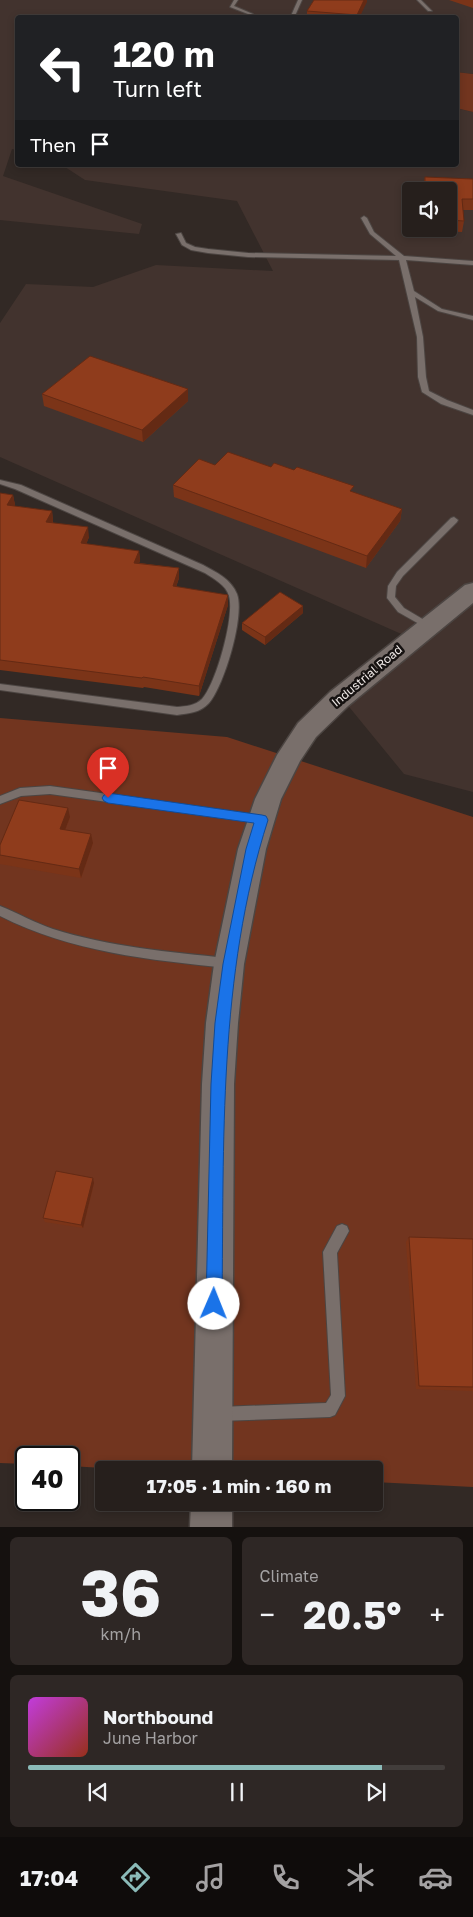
<!DOCTYPE html>
<html lang="en">
<head>
<meta charset="utf-8">
<style>
  :root { --surface:#261f1c; --page:#2e2725; --text:#f1f3f6; --muted:#a4a2a3; --line:#423d3b; --accent:#8bbbb9 }
  body { margin:0; font-family:"Golos Text",sans-serif; background:var(--page); color:var(--text); height:100vh; display:flex; flex-direction:column; font-size:19px; white-space:nowrap }
  * { box-sizing:border-box; margin:0 }
  p { font-size:16px; color:var(--muted) }
  .icon { flex:none; width:28px; height:28px; fill:none; stroke:currentColor; stroke-width:2; stroke-linecap:round; stroke-linejoin:round }
  .map { position:relative; height:1527px; overflow:hidden }
  .side { display:flex; flex-direction:column; gap:10px; padding:10px; background:#15110f; flex:1 }
  .side>* { flex:none }
  .top-card { position:absolute; left:15px; top:15px; width:444px; height:152px; border-radius:5px; box-shadow:0 2px 8px #0003,0 0 0 1px var(--line); background:#202124; color:#fff; overflow:hidden }
  .buttons { position:absolute; left:402px; top:182px; display:grid; gap:10px }
  .buttons a { display:grid; place-items:center; width:55px; height:55px; border-radius:5px; background:var(--surface); box-shadow:0 2px 8px #0003,0 0 0 1px var(--line); font-size:25px }
  .speed { position:absolute; left:15px; top:1446px; display:flex; gap:10px; font-size:25px; font-weight:700; text-align:center }
  .speed>* { display:grid; place-content:center; width:65px; height:65px; border-radius:50%; background:var(--surface); box-shadow:0 2px 8px #0003,0 0 0 1px var(--line); line-height:1 }
  .speed .limit { border:2px solid #111; border-radius:8px; background:#fff; color:#111 }
  .pin { position:absolute; display:grid; place-items:center; width:42px; height:42px; color:#fff; margin:-51px -21px; border-radius:50% 50% 50% 0; rotate:-45deg; box-shadow:0 0 5px #0007 }
  .pin .icon { rotate:45deg }
  .me { position:absolute; width:55px; margin:-28px; rotate:1deg; stroke-linejoin:round; filter:drop-shadow(0 0 4px #0008) }
  .turn { display:flex; align-items:center; gap:18px; height:105px; padding:0 15px; font-size:22px }
  .turn .icon { width:65px; height:65px; stroke-width:2.5 }
  .turn b { display:block; font-size:35px; line-height:42px }
  .then { display:flex; align-items:center; height:48px; padding:0 15px; background:#0003; gap:10px; font-size:19px }
  .big { font-size:38px; font-weight:700; line-height:1.1 }
  .side .widget { flex:1; display:flex; flex-direction:column; justify-content:center; gap:8px; min-width:0; padding:0 18px; border-radius:8px; background:var(--page) }
  .side .dial { align-items:center; gap:0 }
  .dial b { font-size:65px; line-height:1 }
  .song { display:flex; align-items:center; gap:15px }
  .cover { width:60px; height:60px; border-radius:8px; background:linear-gradient(135deg,hsl(290 70% 55%),hsl(10 70% 35%)) }
  .played { height:5px; border-radius:2px; background:linear-gradient(90deg,var(--accent) 85%,var(--line) 85%) }
  .keys { display:flex; justify-content:space-around; direction:ltr }
  .heat { display:flex; justify-content:space-between; align-items:center; font-size:28px; direction:ltr }
  .side .tiles { flex:1; display:grid; gap:10px; grid-template-columns:1fr 1fr }
  .widget:last-child { grid-column:span 2 }
  .trip { position:absolute; left:95px; top:1461px; width:288px; height:50px; border-radius:5px; background:var(--surface); box-shadow:0 2px 8px #0003,0 0 0 1px var(--line); font-weight:700; line-height:50px; text-align:center }
  .menu { display:flex; height:80px; justify-content:space-around; align-items:center; background:#0f0c0b; color:var(--muted) }
  .menu .icon { width:35px; height:35px }
  .menu .active { color:var(--accent) }
  .menu b { font-size:22px; color:var(--text) }
  .map>svg:first-child { display:block }
  .built { fill:#42332e; fill-rule:evenodd }
  .green { fill:#72351f }
  .lines { fill:none; stroke-linecap:round; stroke-linejoin:round }
  .service-casing { stroke:#4c4542; stroke-width:2 }
  .tertiary-casing { stroke:#4c4542; stroke-width:3 }
  .service { fill:#796f6b; fill-rule:evenodd }
  .tertiary { fill:#796f6b; fill-rule:evenodd }
  .wall { fill:#7b3418 }
  .shaded-wall { fill:#642a14 }
  .building { fill:#8f3c1c; stroke:#642a14 }
  .route { fill:#1a73e8; stroke:#114b97 }
  .labels { text-anchor:middle; stroke-width:5; stroke-linejoin:round; paint-order:stroke }
  .street-label { font-size:12px; fill:#eee8e6; stroke:#161211 }
</style>
</head>
<body>
<div class="map">
<svg width="473" height="1527" viewBox="0 0 473 1527">
  <rect width="100%" height="100%" fill="#322925"/>
  <g class="built">
    <polygon points="0,0 473,0 473,74 456,72 456,18 18,18 17,150 12,149 3,176 142,224 139,234 0,220"/>
    <path d="M456,108l17,4v680l-69,-18 -63,-77 74,-57 -415,-183v-134l26,-39 67,3 63,-22 117,6 -36,-70 -152,-21 -23,-15h394zM411,191h38v38h-38z"/>
  </g>
  <g class="green">
    <polygon points="456,72 473,74 473,112 456,108"/>
    <polygon points="0,718 227,737 473,817 473,1487 374,1482 374,1470 138,1470 69,1466 69,1458 26,1458 26,1464 0,1463"/>
  </g>
  <g class="lines">
    <g class="service-casing">
      <g id="service">
        <polygon points="234,0 238,0 234,6 253,14 253,16 230,7"/>
        <polygon points="298,0 302,0 294,18 290,18"/>
        <polygon points="417,0 421,0 432,11 428,11"/>
        <polygon points="364,216 367,218 374,232 404,256 473,261 473,265 406,260 414,291 442,309 473,316 473,320 438,311 415,297 423,337 426,377 429,391 447,400 473,410 473,415 441,404 422,392 418,377 417,337 399,260 248,257 208,253 191,250 182,245 176,234 181,233 186,243 195,247 208,249 248,253 396,256 370,234 361,218"/>
        <path d="M0,480l21,5 182,80c13,7 28,14 34,29 8,22 -13,92 -28,109 -9,10 -20,10 -32,12l-177,-25v-6l177,23c9,-1 18,-1 25,-8 14,-15 33,-83 27,-103 -3,-11 -15,-17 -24,-23l-190,-84 -15,-5z"/>
        <polygon points="454,517 458,520 457,522 403,576 396,586 395,597 404,608 431,624 432,626 431,628 428,629 398,612 387,598 388,586 397,572 451,518"/>
        <polygon points="50,786 260,815 264,816 265,819 264,822 260,823 50,794 21,796 0,804 0,796 20,788"/>
        <path d="M0,906c18,7 35,17 53,23 57,18 116,23 175,29l4,1 2,4 -2,4 -4,1c-78,-8 -157,-16 -228,-52z"/>
        <polygon points="342,1224 347,1226 349,1231 337,1253 345,1396 335,1415 330,1417 219,1421 214,1419 212,1414 214,1409 219,1407 326,1403 331,1395 323,1252 337,1226"/>
      </g>
    </g>
    <g class="tertiary-casing">
      <g id="tertiary">
        <polygon points="473,583 473,603 348,706 316,737 300,761 281,799 266,849 244,964 238,1023 234,1084 232,1470 192,1470 202,1084 206,1023 214,964 238,849 255,799 277,755 298,723 330,692 465,585"/>
        <polygon points="191,1502 232,1502 232,1527 190,1527"/>
      </g>
    </g>
    <use href="#service" class="service"/>
    <use href="#tertiary" class="tertiary"/>
  </g>
  <g class="wall">
    <polygon points="314,0 367,0 359,18 307,18 307,11"/>
    <polygon points="449,0 473,0 473,8"/>
    <polygon points="425,177 473,179 473,210 463,210 464,221 462,232 419,230 419,229 449,229 449,191 419,191 420,186 423,186"/>
    <polygon points="188,389 188,401 143,442 44,406 42,394"/>
    <polygon points="271,467 353,492 402,509 400,521 366,568 174,497 173,485"/>
    <polygon points="0,493 13,495 15,505 14,506 52,511 53,521 53,523 89,537 86,544 139,551 140,561 139,563 179,568 179,578 176,587 228,595 228,605 199,696 144,687 143,688 0,670"/>
    <polygon points="303,613 265,645 242,630 242,623"/>
    <polygon points="70,817 65,830 93,843 81,878 0,864 0,845"/>
    <polygon points="94,1183 83,1228 45,1222 43,1218"/>
    <polygon points="409,1237 473,1239 473,1391 416,1389 406,1242"/>
  </g>
  <g class="shaded-wall">
    <polygon points="364,0 367,0 367,2 359,18 356,18 357,15"/>
    <polygon points="188,389 188,401 143,442 142,430"/>
    <polygon points="13,495 15,505 9,515 7,505"/>
    <polygon points="402,509 400,521 366,568 367,556"/>
    <polygon points="52,511 53,521 48,532 46,522"/>
    <polygon points="88,527 89,537 83,553 81,543"/>
    <polygon points="139,551 140,561 135,573 134,563"/>
    <polygon points="179,568 179,578 173,596 173,586"/>
    <polygon points="228,595 228,605 199,696 199,686"/>
    <polygon points="303,606 303,613 265,645 265,637"/>
    <polygon points="68,808 70,817 62,838 60,829"/>
    <polygon points="91,834 93,843 81,878 79,869"/>
    <polygon points="93,1178 94,1183 83,1228 81,1225"/>
  </g>
  <g class="building">
    <polygon points="314,0 364,0 357,15 307,11"/>
    <polygon points="425,177 473,179 473,199 462,199 464,221 449,220 449,191 420,191 420,186 425,186"/>
    <polygon points="90,356 188,389 142,430 42,394"/>
    <polygon points="228,452 271,467 274,463 294,470 297,467 354,486 350,491 402,509 367,556 173,485 199,459 215,465"/>
    <polygon points="0,493 13,495 7,505 52,511 46,522 88,527 81,543 139,551 134,563 179,568 173,586 228,595 199,686 143,677 142,678 0,660"/>
    <polygon points="280,592 303,606 265,637 242,623"/>
    <polygon points="19,800 68,808 60,829 91,834 79,869 0,855 0,845"/>
    <polygon points="56,1171 93,1178 81,1225 43,1218"/>
    <polygon points="409,1237 473,1239 473,1387 419,1386"/>
  </g>
  <path class="route" d="M108,793l154,22 4,1 2,4c-50,156 -44,322 -46,484l-3,6 -5,3 -6,-3 -2,-6 5,-220 4,-61 8,-59 23,-115 8,-26 -146,-20 -4,-2 -2,-3 2,-3z"/>
  <g class="labels">
    <g class="street-label">
      <text transform="translate(367 676) rotate(-40)" y="4">Industrial Road</text>
    </g>
  </g>
</svg>
<div class="buttons">
<a><svg class="icon" aria-label="sound" viewBox="0 0 24 24"><path d="M4 9h4l5-4v14l-5-4H4zM17 9q2 3 0 6"/></svg></a>
</div>
<div class="speed"><div class="limit">40</div></div>
<div class="pin" style="left:108px;top:798px;background:#d93025"><svg class="icon" aria-label="arrive" viewBox="0 0 24 24"><path d="M6 21V4h12l-3 4 3 4H6"/></svg></div>
<svg class="me" style="left:214px;top:1304px" viewBox="-20 -20 40 40"><circle r="19" fill="#fff"/><path d="M0-13L10 11 0 6-10 11z" fill="#1a73e8"/></svg>
<div class="trip">17:05 · 1 min · 160 m</div>
<div class="top-card">
<div class="turn"><svg class="icon" aria-label="left" viewBox="0 0 24 24"><path d="M17 20v-9H6M10 6l-5 5 5 5"/></svg><div><b>120 m</b>Turn left</div></div>
<div class="then">Then<svg class="icon" aria-label="arrive" viewBox="0 0 24 24"><path d="M6 21V4h12l-3 4 3 4H6"/></svg></div>
</div>
</div>
<section class="side">
<div class="tiles">
<div class="widget dial"><b>36</b><p>km/h</p></div>
<div class="widget"><p>Climate</p>
<div class="heat"><a>−</a><b class="big">20.5°</b><a>+</a></div>
</div>
<div class="widget">
<div class="song"><i class="cover"></i><div><b>Northbound</b><p>June Harbor</p></div></div>
<div class="played"></div>
<div class="keys"><svg class="icon" aria-label="previous" viewBox="0 0 24 24"><path d="M18 5L8 12l10 7zM5 5v14"/></svg><svg class="icon" aria-label="pause" viewBox="0 0 24 24"><path d="M8 5v14M16 5v14"/></svg><svg class="icon" aria-label="next" viewBox="0 0 24 24"><path d="M6 5l10 7-10 7zM19 5v14"/></svg></div>
</div>
</div>
</section>
<nav class="menu">
<b>17:04</b>
<svg class="icon active" aria-label="directions" viewBox="0 0 24 24"><path d="M12 3l9 9-9 9-9-9zM9 14v-3h6M13 9l2 2-2 2"/></svg>
<svg class="icon" aria-label="music" viewBox="0 0 24 24"><path d="M9 18V5l10-2v13"/><circle cx="6" cy="18" r="3"/><circle cx="16" cy="16" r="3"/></svg>
<svg class="icon" aria-label="phone" viewBox="0 0 24 24"><path d="M5 4h4l2 5-3 2q2 4 5 5l2-3 5 2v4C11 20 4 13 5 4z"/></svg>
<svg class="icon" aria-label="climate" viewBox="0 0 24 24"><path d="M12 3v18M4 7l16 10M4 17L20 7"/></svg>
<svg class="icon" aria-label="car" viewBox="0 0 24 24"><path d="M5 17H2v-5l4-1 3-4h7l3 4 3 1v5h-3M9 17h6M6 11h13"/><circle cx="7" cy="17" r="2"/><circle cx="17" cy="17" r="2"/></svg>
</nav>
</body>
</html>
